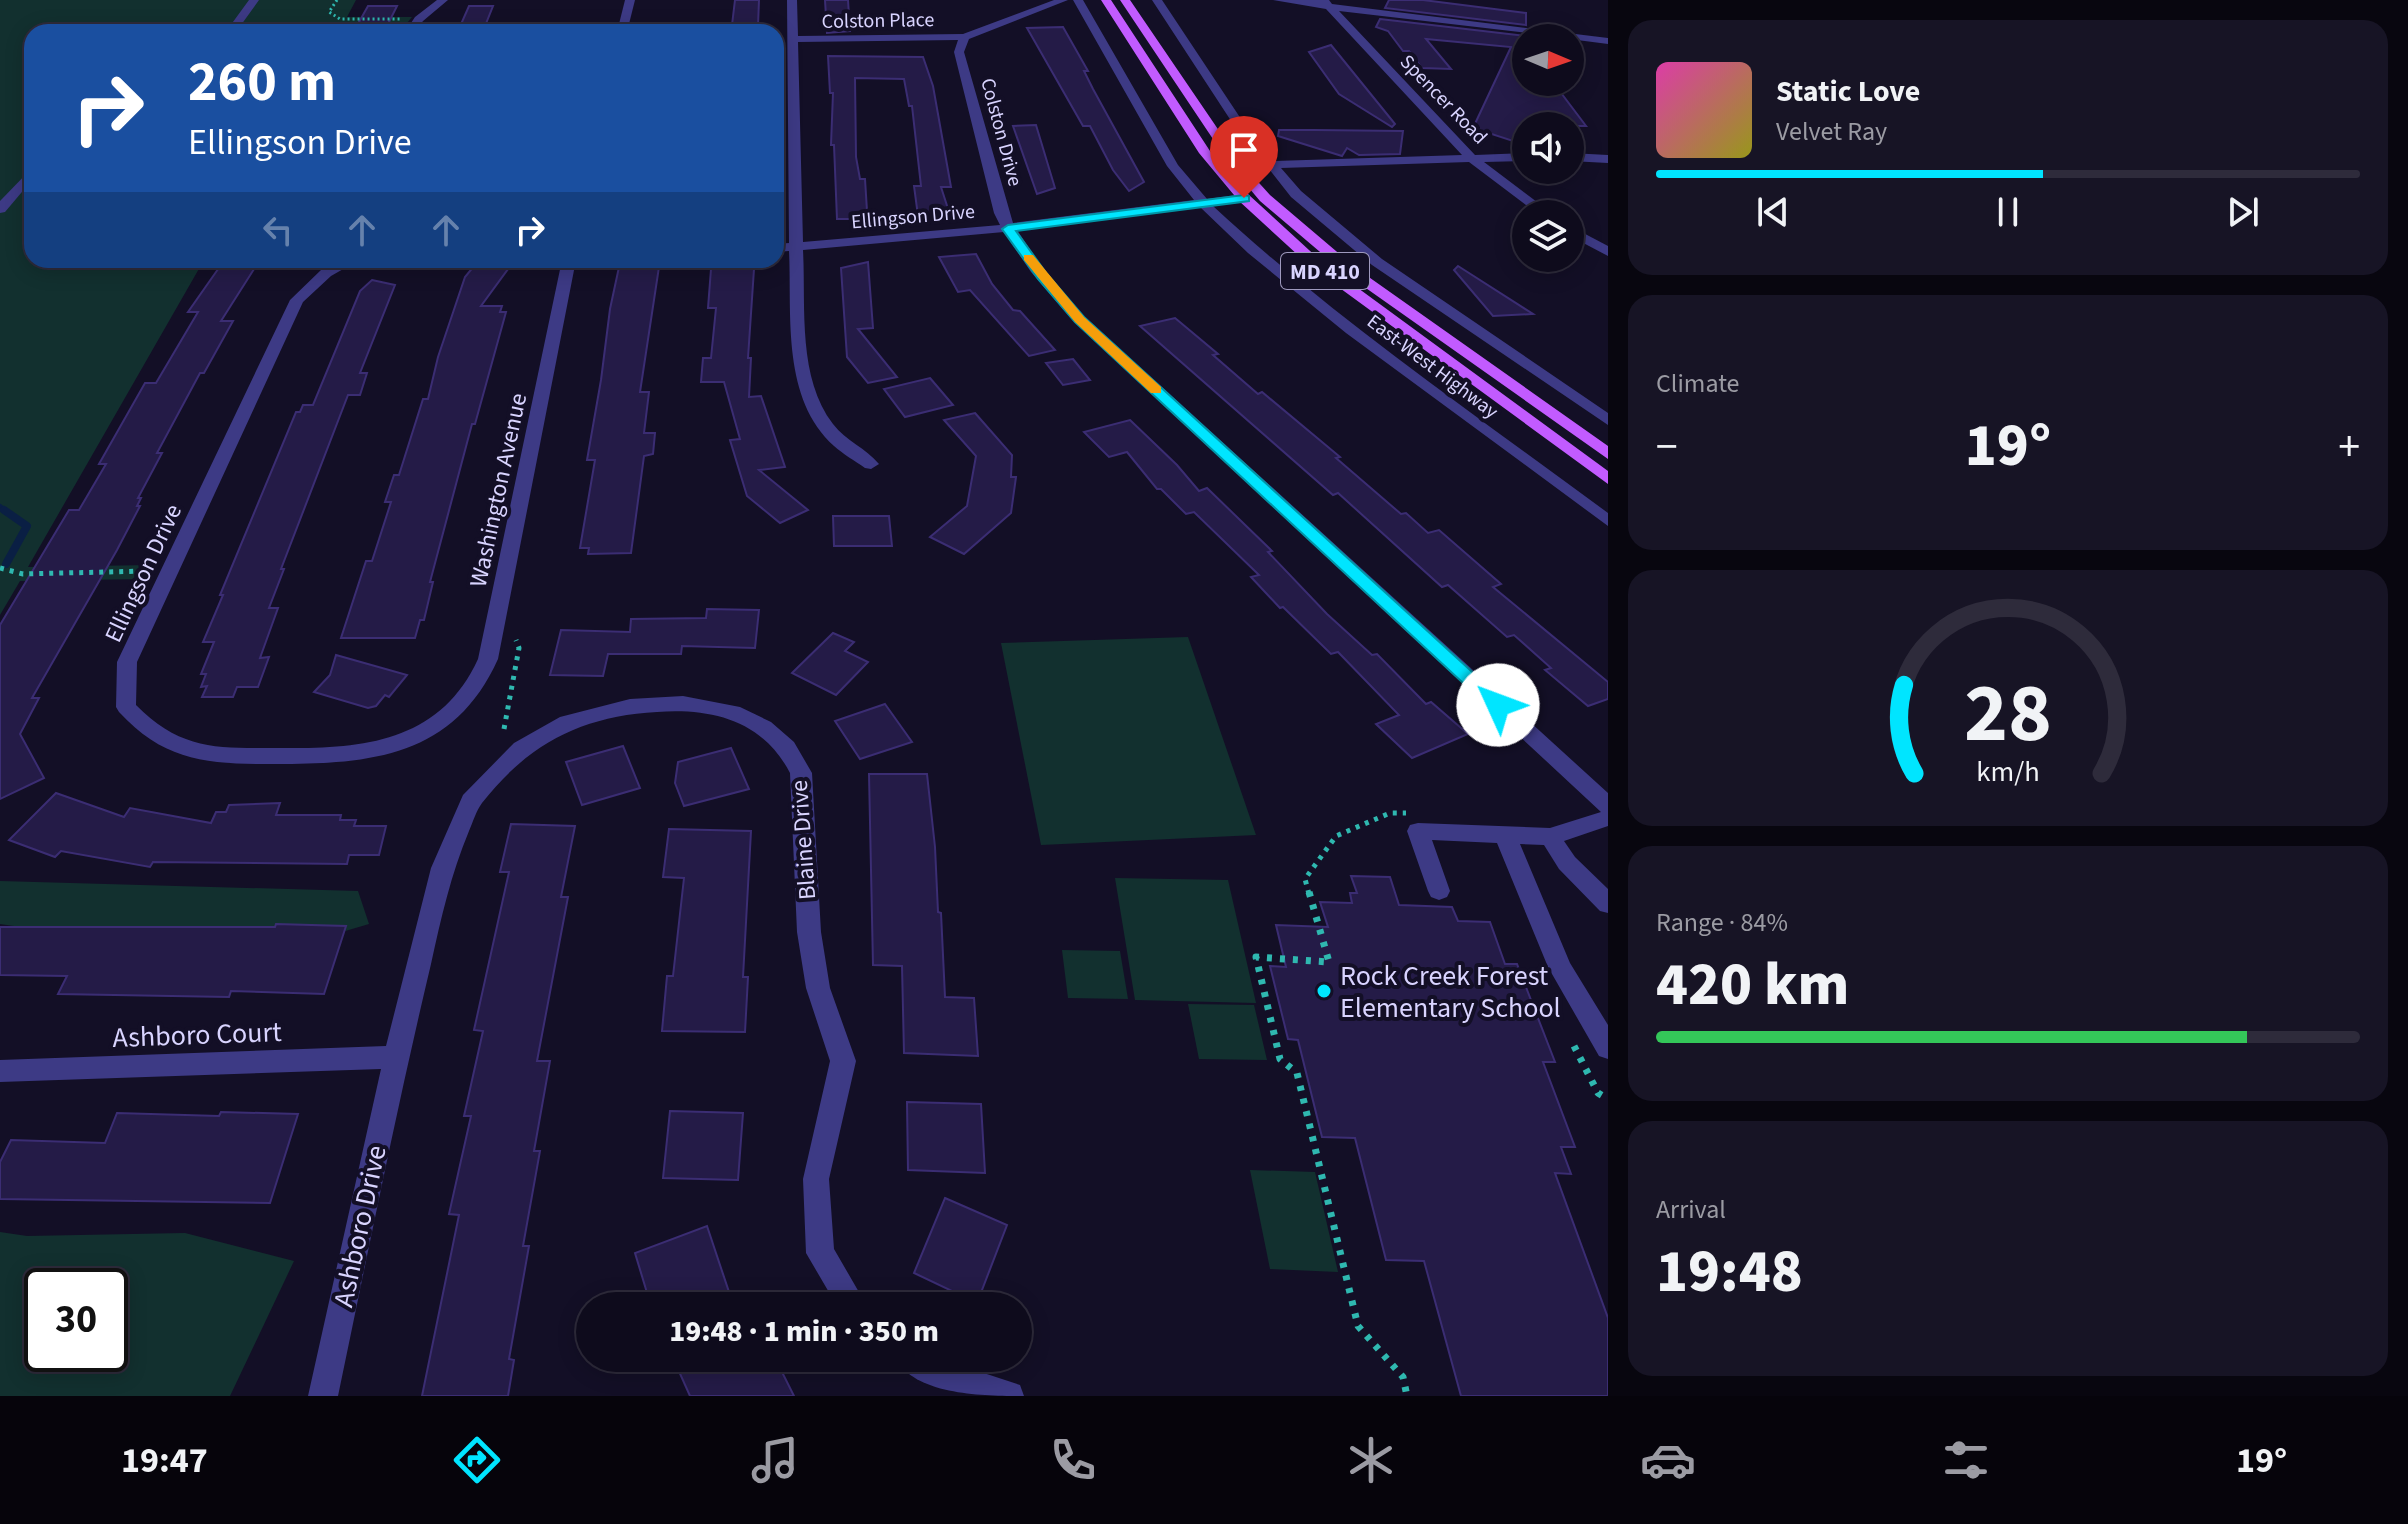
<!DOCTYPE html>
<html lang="en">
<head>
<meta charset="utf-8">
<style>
  :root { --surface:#0e0b1c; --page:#171425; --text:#f1f3f6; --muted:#9b9ba3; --line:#2e2b3b; --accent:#00e5ff }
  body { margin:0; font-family:"Source Sans 3",sans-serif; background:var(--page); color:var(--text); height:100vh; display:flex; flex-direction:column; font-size:30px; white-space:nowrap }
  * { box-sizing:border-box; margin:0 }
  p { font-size:26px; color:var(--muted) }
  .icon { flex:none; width:44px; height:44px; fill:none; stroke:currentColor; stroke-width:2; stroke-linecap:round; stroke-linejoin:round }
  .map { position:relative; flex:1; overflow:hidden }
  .side { display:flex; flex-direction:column; gap:20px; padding:20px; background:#08060f; width:800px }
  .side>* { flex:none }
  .top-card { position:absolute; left:24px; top:24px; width:760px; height:244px; border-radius:24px; box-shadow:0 4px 20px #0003,0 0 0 2px var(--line); background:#1a4fa0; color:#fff; overflow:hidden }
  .needle { width:52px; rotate:92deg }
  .fabs { position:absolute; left:1512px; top:24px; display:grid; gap:16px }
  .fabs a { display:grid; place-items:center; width:72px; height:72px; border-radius:50%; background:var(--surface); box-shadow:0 4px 20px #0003,0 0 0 2px var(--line); font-size:40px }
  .speed { position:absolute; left:24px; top:1268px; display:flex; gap:16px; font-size:40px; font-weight:700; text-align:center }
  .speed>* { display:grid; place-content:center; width:104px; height:104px; border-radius:50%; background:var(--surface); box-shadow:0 4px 20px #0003,0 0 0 2px var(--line); line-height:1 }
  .speed .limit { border:4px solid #111; border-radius:12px; background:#fff; color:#111 }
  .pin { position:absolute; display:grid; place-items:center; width:68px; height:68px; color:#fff; margin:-82px -34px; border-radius:50% 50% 50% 0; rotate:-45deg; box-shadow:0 0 8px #0007 }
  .pin .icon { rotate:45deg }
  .me { position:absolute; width:88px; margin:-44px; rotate:313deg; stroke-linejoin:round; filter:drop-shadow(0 0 6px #0008) }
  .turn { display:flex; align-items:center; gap:28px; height:168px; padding:0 32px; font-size:36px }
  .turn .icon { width:104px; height:104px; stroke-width:2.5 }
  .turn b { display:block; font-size:56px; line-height:68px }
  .lanes { display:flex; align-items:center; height:76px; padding:0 32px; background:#0003; justify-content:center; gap:40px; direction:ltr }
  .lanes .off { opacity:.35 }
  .big { font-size:60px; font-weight:800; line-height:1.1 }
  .side .widget { flex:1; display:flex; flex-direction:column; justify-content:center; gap:12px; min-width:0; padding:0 28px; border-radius:24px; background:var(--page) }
  .side .dial { align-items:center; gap:0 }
  .dial svg { height:208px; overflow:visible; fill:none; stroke:var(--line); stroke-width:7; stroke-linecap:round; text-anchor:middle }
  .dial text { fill:var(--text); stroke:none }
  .song { display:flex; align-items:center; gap:24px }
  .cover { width:96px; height:96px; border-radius:12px; background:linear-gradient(135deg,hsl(320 70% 55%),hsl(60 70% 35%)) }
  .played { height:8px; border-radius:4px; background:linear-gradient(90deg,var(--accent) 55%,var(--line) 55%) }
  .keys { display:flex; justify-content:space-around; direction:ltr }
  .heat { display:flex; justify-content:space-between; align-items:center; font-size:44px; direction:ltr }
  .charge { height:12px; border-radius:6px; background:linear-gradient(90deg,#34c759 84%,var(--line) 0) }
  .trip { position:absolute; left:576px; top:1292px; width:456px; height:80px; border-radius:40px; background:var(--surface); box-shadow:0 4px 20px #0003,0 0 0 2px var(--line); font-weight:800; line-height:80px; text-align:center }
  .tabs { display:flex; height:128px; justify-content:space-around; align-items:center; background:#06040b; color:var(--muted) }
  .tabs .icon { width:56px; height:56px }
  .tabs .on { color:var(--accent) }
  .tabs b { font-size:36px; color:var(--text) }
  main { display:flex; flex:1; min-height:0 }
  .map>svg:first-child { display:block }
  .green { fill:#12302f; fill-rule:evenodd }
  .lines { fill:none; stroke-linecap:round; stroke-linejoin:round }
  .stream-far1 { stroke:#0a1f44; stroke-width:6 }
  .stream { stroke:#0a1f44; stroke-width:8 }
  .building { fill:#241b47; stroke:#3b2d73; stroke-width:2 }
  .path-far2 { stroke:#2fb8b0; stroke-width:3; stroke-dasharray:2 3; stroke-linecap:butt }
  .path-far1 { stroke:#2fb8b0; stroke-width:5; stroke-dasharray:4 6; stroke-linecap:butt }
  .path { stroke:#2fb8b0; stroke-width:7; stroke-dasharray:5 8; stroke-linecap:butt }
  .minor { fill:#3d3a85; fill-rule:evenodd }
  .major { fill:#c25bff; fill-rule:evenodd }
  .route { fill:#00e5ff; stroke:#0095a6; stroke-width:2 }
  .slow { fill:#f59e0b }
  .poi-dot { fill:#00e5ff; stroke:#130f26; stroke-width:3 }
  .labels { text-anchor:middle; stroke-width:8; stroke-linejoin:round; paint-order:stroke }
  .far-street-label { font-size:20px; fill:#d9d4ff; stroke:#130f26 }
  .shield { fill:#130f26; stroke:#9e99be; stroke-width:2 }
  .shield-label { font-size:22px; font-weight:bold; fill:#d9d4ff }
  .street-label { font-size:24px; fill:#d9d4ff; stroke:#130f26 }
  .near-poi-label { font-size:28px; fill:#d9d4ff; stroke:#130f26; text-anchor:start }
  .near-street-label { font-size:28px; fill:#d9d4ff; stroke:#130f26 }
</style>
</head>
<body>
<main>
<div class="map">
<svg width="1608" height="1396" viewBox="0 0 1608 1396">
  <rect width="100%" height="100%" fill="#130f26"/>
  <g class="green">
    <polygon points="0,0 356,0 347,17 412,17 407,23 343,23 337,32 32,32 32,260 204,260 28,567 151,565 144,579 20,581 0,615"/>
    <polygon points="1188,637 1256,835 1041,845 1001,643"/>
    <polygon points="1115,878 1228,880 1256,1003 1135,1000"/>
    <polygon points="0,881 358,891 369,924 325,937 76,935 0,924"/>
    <polygon points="1062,950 1120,951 1128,999 1068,998"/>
    <polygon points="1188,1004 1254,1005 1267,1060 1199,1059"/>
    <polygon points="1250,1170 1315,1172 1338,1272 1270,1269"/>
    <path d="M0,1232l27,4 158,-3 109,28 -64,135h-230zM110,1286v68h-68v-68z"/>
  </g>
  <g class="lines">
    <polyline class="stream-far1" points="0,507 6,512"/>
    <polyline class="stream" points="4,510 27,526 6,564"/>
  </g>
  <g class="building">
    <polygon points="735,0 759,0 758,26 732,25"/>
    <polygon points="825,0 848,0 850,31 827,33"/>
    <polygon points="1389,0 1423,0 1526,13 1526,25 1385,8"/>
    <polygon points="368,6 397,6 385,30 354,31"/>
    <polygon points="469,6 493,6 483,31 458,31"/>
    <polygon points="1380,19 1526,36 1526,82 1555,85 1586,126 1526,126 1526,134 1513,141 1473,128 1511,47 1426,39 1451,69 1422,68 1409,51 1403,51 1388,31 1376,27"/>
    <polygon points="1063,27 1088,71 1084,71 1093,89 1144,182 1129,191 1113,170 1090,126 1083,126 1027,28"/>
    <polygon points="1331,45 1395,124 1392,127 1339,94 1309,52"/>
    <polygon points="828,56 923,57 933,86 951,187 941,187 950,215 918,216 914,186 921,186 912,106 909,106 904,79 855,78 856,157 860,179 865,179 867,211 863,211 864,219 837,219 834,145 831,145 833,93 830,93"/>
    <polygon points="1036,125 1055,188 1037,194 1013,126"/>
    <polygon points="1279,130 1315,130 1403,131 1400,154 1359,155 1347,148 1342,156 1278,136"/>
    <polygon points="976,254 992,284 1013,310 1020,311 1055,350 1029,356 970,290 958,292 939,257"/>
    <polygon points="223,262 256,266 221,321 233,321 204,373 200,373 157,453 162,453 138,498 141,498 137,506 140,506 117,550 32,698 39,698 20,734 44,778 0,799 0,625 69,510 79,510 106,464 99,464 145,383 156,383 198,312 188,312"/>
    <polygon points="868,262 873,328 858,329 897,377 868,383 847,357 841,268"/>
    <polygon points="474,266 508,269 481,306 502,306 500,312 506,312 475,424 472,424 430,582 433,582 424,620 420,620 415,638 341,638 366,561 372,561 391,502 385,502 394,475 399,475 423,399 428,399 438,357 465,277"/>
    <polygon points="1458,266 1533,314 1493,316 1454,270"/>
    <polygon points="619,267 659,267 640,392 649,392 644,433 655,433 653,454 644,456 631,553 588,554 589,548 580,548 595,460 587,460 601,380 610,309"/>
    <polygon points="711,269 754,269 748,358 751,358 749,397 761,396 785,467 759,470 808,510 780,523 747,496 730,440 740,439 724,382 701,382 703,358 711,358 716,308 708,308"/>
    <polygon points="372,280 395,285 360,373 367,373 360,395 348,395 281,569 284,569 269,608 278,608 260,658 269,657 258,687 237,687 233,697 202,697 207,686 201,687 206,674 201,674 214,642 203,642 223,595 220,595 296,412 300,412 303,405 313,405 360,291"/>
    <polygon points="1175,318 1218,354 1213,355 1258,394 1262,392 1340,457 1336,458 1401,514 1406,513 1428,533 1439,530 1501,584 1493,587 1608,682 1608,699 1588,706 1545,670 1551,668 1514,635 1507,637 1448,585 1442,587 1338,493 1333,495 1140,326"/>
    <polygon points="1073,359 1090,380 1063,385 1046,363"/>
    <polygon points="930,378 953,405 905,417 884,389"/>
    <polygon points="975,413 1012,455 1011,477 1016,477 1011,513 964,554 930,537 967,506 976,456 944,420"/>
    <polygon points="1130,420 1177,465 1199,491 1207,488 1272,551 1268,552 1327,614 1372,655 1377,654 1426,704 1431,702 1468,734 1412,758 1376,724 1399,715 1338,652 1331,654 1283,607 1280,608 1251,577 1259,575 1194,512 1186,514 1161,489 1157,489 1127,452 1109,457 1084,432"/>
    <polygon points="833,516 889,516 892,546 834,546"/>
    <polygon points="707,609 759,610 755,648 682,646 681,654 608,654 603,676 550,675 561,630 630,632 631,619 706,618"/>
    <polygon points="833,633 854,642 845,651 868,662 836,695 792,673"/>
    <polygon points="336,655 407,675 389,697 385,695 376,706 368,708 314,692 330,675"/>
    <polygon points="885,704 912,742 860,759 835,721"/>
    <polygon points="623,746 640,788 582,805 566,762"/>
    <polygon points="731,748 749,789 684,806 675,783 678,762"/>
    <polygon points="869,774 927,774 935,847 938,912 941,913 945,997 974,998 978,1056 904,1053 902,966 873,965"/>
    <polygon points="56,793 124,817 130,808 211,823 216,812 226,812 229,805 280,803 276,815 341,815 340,820 356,820 354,826 386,826 379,855 349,855 347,864 153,862 150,867 61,851 55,857 9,840"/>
    <polygon points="511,824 575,826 561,897 568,897 537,1061 550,1061 534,1151 540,1151 523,1246 529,1246 509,1359 514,1360 508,1396 422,1396 459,1215 449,1214 471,1116 464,1116 483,1031 474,1030 509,872 500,872"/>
    <polygon points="669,829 751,831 743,977 748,977 745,1032 662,1031 667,976 673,976 684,878 663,877"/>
    <polygon points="1351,876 1390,877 1399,905 1452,907 1458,921 1490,922 1505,964 1517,964 1555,1062 1543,1062 1575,1147 1561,1147 1571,1174 1555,1173 1608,1318 1608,1396 1461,1396 1424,1261 1386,1260 1355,1138 1322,1137 1298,1040 1288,1039 1270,966 1286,967 1276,925 1328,927 1320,902 1352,903 1350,893 1357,893"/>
    <polygon points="276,924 346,926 324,994 231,991 229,997 58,994 67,976 0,975 0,927 275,927"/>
    <polygon points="907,1102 981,1104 985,1173 908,1170"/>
    <polygon points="670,1111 743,1113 738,1180 663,1178"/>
    <polygon points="221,1112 298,1114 270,1203 0,1199 0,1162 11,1140 105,1143 117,1113 219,1116"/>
    <polygon points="945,1198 1007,1225 977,1303 914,1273"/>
    <polygon points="707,1226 732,1301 719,1306 651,1306 635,1253"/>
    <polygon points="693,1358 775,1358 794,1396 690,1396 677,1367"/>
  </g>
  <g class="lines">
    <polyline class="path-far2" points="337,0 329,12 340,19 400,19"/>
    <g class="path-far1">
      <polyline points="0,568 23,574 146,571"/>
      <polyline points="504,729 519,648 516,640"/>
      <polyline points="1309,894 1305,879 1336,836 1390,813 1406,813"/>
    </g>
    <g class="path">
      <polyline points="1309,892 1329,962 1256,957 1280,1059 1297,1073 1358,1326 1403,1377 1407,1396"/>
      <polyline points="1574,1046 1598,1093 1608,1099"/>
    </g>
    <g class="minor">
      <polygon points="249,0 259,0 236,32 138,32 143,29 230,26"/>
      <polygon points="437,0 448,0 423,21 415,32 405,32 415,17"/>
      <polygon points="625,0 635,0 627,32 617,32"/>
      <path d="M787,0h10l1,36 165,-2 91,-34h14l-99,39 -5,13 49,171 181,-23 -27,-34 -94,-166h10l95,165 29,34 37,-5 6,4 -6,4 -31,4c122,113 261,208 395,307v13l-262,-193 -98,-80 -48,-46 -183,23 24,36 43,50 524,477v33l-44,15 11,16 33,32v24l-8,-2 -41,-42 -15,-24 -24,-1 50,119 38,62v34l-9,-3 -51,-89 -51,-124 -65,-3 18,51 -3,6 -8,3 -8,-3 -3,-6 -21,-60 3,-6 8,-2 132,5 51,-16 -527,-490 -43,-50 -27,-40 -201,18c3,56 -6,127 30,174 13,17 33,24 46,40l-8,5 -6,-1c-10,-7 -22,-14 -31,-22 -53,-48 -42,-131 -45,-195l-13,1v-8l13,-1zM958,40l-4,12 40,161 6,12 -197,17 -5,-200z"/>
      <polygon points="1152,0 1162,0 1247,128 1275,161 1462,155 1326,9 1273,0 1329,0 1332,4 1608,38 1608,44 1577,40 1579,73 1573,76 1570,76 1570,38 1339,11 1475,155 1526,153 1526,161 1484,162 1553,214 1538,214 1469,162 1281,168 1301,191 1382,259 1608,413 1608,425 1372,265 1291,197 1269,169 1233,169 1233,163 1263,161 1237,130"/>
      <polygon points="1570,153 1608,155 1608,163 1570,161"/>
      <polygon points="32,168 32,180 5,212 0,213 0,201"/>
      <polygon points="1570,226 1608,246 1608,256 1570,236"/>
      <path d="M341,260h18l-28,16 -28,26 -166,360 -1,43c46,47 85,43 146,43 81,1 158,-6 196,-89l84,-399h14l-78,399c-44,98 -127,105 -222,105 -66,0 -110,-1 -157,-52l-3,-5 1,-45 173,-362 31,-30z"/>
      <path d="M683,696l57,11 31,15 23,20 18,31 9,159 9,56 26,73 -27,118 5,70 33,57h-30l-31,-53 -3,-74 27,-118 -24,-73 -9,-56 -7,-159c-27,-52 -77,-65 -133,-61 -75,4 -129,32 -175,91 -6,8 -9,19 -13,28 -18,43 -28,87 -38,133 -34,143 -63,288 -93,432h-30l73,-327 -381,13v-22l386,-14 45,-178 32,-73 51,-52 46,-26 70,-18z"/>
      <path d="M896,1358h42l82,27 4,11c-37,0 -110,0 -128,-38z"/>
    </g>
    <g class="major">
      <polygon points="1101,0 1111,0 1210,151 1249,195 1321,261 1608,471 1608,484 1311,267 1239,201 1199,153"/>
      <polygon points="1120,0 1130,0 1241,163 1270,195 1356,268 1608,446 1608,459 1346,274 1260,201 1233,169"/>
    </g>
  </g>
  <polygon class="route" points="1244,195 1249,196 1249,201 1016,231 1047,274 1084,317 1504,701 1507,705 1504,710 1492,710 1075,322 1038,279 1002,229 1008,225"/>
  <polygon class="slow" points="1024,255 1033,255 1084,317 1161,387 1161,393 1151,393 1075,322 1024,260"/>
  <circle class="poi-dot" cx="1324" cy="991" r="8"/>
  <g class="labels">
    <g class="far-street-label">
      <text transform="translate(878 20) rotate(-1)" y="7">Colston Place</text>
      <text transform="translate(1444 99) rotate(46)" y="7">Spencer Road</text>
      <text transform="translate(1002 132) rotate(75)" y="7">Colston Drive</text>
      <text transform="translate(913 216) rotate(-5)" y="7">Ellingson Drive</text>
      <text transform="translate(1433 366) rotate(37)" y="7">East-West Highway</text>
    </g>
    <rect class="shield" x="1281" y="253" width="88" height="36" rx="6"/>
    <g class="shield-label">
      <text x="1325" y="279">MD 410</text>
    </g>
    <g class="street-label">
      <text transform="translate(498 490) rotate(-78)" y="8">Washington Avenue</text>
      <text transform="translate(143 573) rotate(-65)" y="8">Ellingson Drive</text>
      <text transform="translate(803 840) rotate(-94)" y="8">Blaine Drive</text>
    </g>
    <g class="near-poi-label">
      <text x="1340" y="985">Rock Creek Forest<tspan x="1340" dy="32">Elementary School</tspan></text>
    </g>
    <g class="near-street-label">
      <text transform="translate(197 1034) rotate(-2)" y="10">Ashboro Court</text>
      <text transform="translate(359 1226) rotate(-78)" y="10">Ashboro Drive</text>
    </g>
  </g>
</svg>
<div class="fabs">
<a><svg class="needle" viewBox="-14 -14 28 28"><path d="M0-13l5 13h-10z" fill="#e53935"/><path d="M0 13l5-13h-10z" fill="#9b9ba3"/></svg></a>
<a><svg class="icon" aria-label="sound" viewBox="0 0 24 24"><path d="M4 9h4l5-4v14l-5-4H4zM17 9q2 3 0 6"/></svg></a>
<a><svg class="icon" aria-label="layers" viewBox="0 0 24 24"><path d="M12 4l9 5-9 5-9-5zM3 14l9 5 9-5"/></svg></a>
</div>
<div class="speed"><div class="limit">30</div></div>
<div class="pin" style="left:1244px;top:198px;background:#d93025"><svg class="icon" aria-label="arrive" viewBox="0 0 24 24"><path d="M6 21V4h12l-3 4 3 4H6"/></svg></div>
<svg class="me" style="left:1498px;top:705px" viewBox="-20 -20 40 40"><circle r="19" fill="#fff"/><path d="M0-13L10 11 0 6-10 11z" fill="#00e5ff"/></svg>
<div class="trip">19:48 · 1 min · 350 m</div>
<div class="top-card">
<div class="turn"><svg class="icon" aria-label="right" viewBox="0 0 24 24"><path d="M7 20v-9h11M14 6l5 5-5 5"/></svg><div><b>260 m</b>Ellingson Drive</div></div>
<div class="lanes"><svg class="icon off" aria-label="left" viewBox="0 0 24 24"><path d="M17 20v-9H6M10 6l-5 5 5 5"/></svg><svg class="icon off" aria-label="ahead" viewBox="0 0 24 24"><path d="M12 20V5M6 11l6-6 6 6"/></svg><svg class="icon off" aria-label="ahead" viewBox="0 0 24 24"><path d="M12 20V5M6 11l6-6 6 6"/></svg><svg class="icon" aria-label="right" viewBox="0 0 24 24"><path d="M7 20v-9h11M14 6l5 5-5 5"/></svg></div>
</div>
</div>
<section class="side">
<div class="widget">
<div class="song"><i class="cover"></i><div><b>Static Love</b><p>Velvet Ray</p></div></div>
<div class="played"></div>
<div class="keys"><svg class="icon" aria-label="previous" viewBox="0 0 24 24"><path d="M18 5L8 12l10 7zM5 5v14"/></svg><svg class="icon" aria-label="pause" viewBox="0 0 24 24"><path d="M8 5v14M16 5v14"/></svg><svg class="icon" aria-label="next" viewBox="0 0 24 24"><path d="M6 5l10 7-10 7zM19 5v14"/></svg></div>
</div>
<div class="widget"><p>Climate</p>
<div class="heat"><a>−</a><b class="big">19°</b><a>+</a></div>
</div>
<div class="widget dial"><svg viewBox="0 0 100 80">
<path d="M14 69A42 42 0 1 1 86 69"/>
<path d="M14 69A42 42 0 0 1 10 35" stroke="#00e5ff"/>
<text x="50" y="56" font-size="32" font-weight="700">28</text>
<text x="50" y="72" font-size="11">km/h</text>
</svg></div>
<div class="widget"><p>Range · 84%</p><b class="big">420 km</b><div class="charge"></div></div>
<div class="widget"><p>Arrival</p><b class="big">19:48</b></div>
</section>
</main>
<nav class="tabs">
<b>19:47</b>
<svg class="icon on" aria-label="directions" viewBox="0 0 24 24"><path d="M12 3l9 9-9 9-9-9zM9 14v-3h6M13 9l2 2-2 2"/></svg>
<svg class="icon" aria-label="music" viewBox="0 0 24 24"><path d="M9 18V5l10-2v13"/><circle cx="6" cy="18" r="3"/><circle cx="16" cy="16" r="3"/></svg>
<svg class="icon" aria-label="phone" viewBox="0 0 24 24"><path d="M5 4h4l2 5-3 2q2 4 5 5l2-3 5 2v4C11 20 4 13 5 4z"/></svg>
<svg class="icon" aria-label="climate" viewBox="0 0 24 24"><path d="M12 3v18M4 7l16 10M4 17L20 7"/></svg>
<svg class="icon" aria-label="car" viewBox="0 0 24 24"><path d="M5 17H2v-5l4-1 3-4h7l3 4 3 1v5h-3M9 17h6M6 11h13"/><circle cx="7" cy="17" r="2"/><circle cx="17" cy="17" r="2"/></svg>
<svg class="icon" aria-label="filters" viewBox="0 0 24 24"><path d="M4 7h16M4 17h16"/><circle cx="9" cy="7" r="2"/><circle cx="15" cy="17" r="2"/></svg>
<b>19°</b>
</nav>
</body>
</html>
